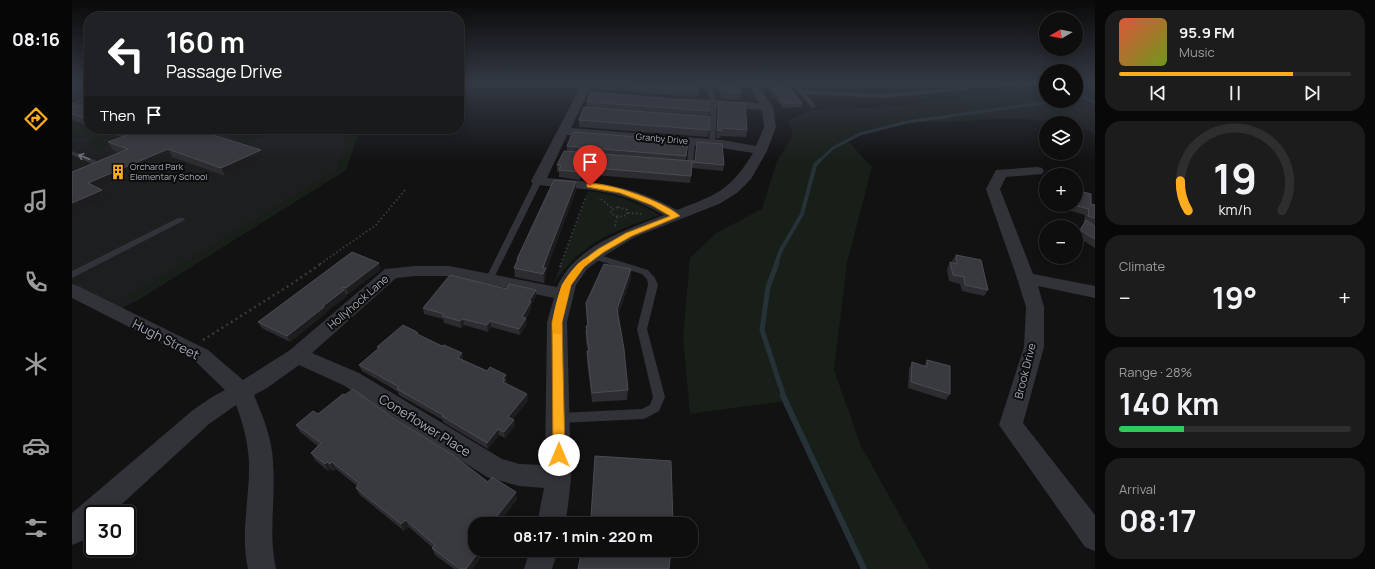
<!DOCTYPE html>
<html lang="en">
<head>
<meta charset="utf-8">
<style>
  :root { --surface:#0e0e0e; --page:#1c1c1c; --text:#f1f3f6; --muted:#9b9c9e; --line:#2e2e2e; --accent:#ffad1e }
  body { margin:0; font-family:Manrope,sans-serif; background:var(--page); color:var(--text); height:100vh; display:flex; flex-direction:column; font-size:15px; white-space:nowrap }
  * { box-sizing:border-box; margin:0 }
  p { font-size:13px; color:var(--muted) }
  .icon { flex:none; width:22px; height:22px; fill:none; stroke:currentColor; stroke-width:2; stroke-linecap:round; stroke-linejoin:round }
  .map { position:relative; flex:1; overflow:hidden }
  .panel { display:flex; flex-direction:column; gap:10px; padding:10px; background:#080808; width:280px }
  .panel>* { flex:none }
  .banner { position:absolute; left:12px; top:12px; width:380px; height:122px; border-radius:16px; box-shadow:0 2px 10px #0003,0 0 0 1px var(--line); background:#202124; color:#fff; overflow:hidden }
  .needle { width:26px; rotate:260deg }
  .buttons { position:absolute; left:967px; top:12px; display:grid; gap:8px }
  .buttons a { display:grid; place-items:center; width:44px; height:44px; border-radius:50%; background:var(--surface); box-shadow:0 2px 10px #0003,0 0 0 1px var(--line); font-size:20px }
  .speed { position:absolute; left:12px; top:505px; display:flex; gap:8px; font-size:20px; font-weight:700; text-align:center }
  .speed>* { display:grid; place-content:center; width:52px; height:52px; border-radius:50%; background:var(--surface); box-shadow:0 2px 10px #0003,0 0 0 1px var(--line); line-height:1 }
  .speed .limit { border:2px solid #111; border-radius:6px; background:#fff; color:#111 }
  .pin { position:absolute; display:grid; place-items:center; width:34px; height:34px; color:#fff; margin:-41px -17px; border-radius:50% 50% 50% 0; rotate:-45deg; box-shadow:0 0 4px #0007 }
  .pin .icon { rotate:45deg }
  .me { position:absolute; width:44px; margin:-22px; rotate:0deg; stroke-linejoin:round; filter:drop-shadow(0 0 3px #0008) }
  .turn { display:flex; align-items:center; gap:14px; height:84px; padding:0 16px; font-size:18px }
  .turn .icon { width:52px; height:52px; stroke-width:2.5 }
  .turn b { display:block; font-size:28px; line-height:34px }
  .then { display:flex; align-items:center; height:38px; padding:0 16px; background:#0003; gap:8px; font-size:15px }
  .big { font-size:30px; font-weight:700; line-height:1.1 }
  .panel .tile { flex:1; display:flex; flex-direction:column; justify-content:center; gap:6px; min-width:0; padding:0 14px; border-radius:16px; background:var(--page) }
  .panel .dial { align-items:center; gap:0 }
  .dial svg { height:104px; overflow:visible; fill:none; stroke:var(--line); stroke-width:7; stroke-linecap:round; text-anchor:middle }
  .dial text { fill:var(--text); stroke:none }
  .song { display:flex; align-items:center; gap:12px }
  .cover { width:48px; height:48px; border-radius:6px; background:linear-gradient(135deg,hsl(10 70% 55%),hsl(80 70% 35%)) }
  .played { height:4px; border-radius:2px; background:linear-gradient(90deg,var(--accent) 75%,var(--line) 75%) }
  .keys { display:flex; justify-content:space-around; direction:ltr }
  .heat { display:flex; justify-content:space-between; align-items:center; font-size:22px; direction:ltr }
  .charge { height:6px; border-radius:3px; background:linear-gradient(90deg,#34c759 28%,var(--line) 0) }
  .trip { position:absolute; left:396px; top:517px; width:230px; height:40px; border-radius:16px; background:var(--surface); box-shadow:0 2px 10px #0003,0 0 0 1px var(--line); font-weight:700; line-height:40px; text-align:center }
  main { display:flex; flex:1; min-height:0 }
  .menu { display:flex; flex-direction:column; width:72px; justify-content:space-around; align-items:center; background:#060606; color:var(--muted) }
  .menu .icon { width:28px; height:28px }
  .menu .selected { color:var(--accent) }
  .menu b { font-size:18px; color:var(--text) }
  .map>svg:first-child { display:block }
  .built { fill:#1d1e20 }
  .green { fill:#181e18 }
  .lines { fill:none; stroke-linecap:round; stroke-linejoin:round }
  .stream-far3 { stroke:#273138; stroke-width:3 }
  .stream-far2 { stroke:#273138; stroke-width:4 }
  .stream-far1 { stroke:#273138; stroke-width:5 }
  .stream { stroke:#273138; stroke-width:6 }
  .path-far1 { stroke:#383a40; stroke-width:2; stroke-dasharray:1.5 2.5; stroke-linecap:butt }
  .path { stroke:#383a40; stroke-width:2.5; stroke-dasharray:2 3.5; stroke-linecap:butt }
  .service { fill:#323339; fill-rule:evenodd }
  .minor { fill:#323339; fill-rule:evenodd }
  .wall { fill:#2d2d31 }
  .shaded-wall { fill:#1d1d1f }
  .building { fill:#393a3f; stroke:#4a4c52 }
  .oneway { stroke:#70737d }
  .route { fill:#ffad1e; stroke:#a67014 }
  .slow { fill:#f59e0b }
  .labels { text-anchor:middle; stroke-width:4; stroke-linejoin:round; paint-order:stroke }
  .far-street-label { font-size:9px; fill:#a2a8b5; stroke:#0d0d0e }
  .far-poi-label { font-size:9px; fill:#a2a8b5; stroke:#0d0d0e; text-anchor:start }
  .street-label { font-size:11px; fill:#a2a8b5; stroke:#0d0d0e }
  .near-street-label { font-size:13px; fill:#a2a8b5; stroke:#0d0d0e }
</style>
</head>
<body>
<main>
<nav class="menu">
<b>08:16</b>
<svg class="icon selected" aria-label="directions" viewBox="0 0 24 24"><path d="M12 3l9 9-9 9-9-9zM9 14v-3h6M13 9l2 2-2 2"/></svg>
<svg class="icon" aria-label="music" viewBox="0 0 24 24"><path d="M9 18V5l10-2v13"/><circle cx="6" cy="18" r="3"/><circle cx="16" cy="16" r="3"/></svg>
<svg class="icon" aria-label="phone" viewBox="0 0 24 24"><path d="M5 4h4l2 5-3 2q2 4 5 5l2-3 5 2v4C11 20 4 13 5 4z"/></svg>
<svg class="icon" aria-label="climate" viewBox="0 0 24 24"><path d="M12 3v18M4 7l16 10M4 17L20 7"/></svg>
<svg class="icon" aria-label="car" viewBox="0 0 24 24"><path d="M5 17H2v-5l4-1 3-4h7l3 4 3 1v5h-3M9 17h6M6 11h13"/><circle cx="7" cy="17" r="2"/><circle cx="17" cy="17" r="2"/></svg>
<svg class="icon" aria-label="filters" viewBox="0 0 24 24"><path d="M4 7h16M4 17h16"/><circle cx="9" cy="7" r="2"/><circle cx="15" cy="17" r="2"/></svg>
</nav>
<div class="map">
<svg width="1023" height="569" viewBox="0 0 1023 569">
  <rect width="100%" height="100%" fill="#121213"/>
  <polygon class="built" points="0,82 17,82 17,129 288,129 274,170 43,313 0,290"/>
  <g class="green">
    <polygon points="937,82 974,82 974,101 1004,101 1004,82 1023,82 1023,134 1017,131 1004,127 1004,123 988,123 978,120 931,119 870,122 835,122 788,134 776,141 800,167 775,263 762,370 789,446 858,569 792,569 713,401 618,414 611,337 618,258 644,233 690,209 705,161 721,136 717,120 738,110 814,107 928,92"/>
    <polygon points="0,120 17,126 17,129 24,129 31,132 15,138 0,139"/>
    <polygon points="167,129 205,129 176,143 152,135"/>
    <path d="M272,129h16l-14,41 -211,132 -8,-5 209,-127c5,-11 12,-29 8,-41z"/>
    <path d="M36,133l19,8c-11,4 -22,7 -34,7l-4,-5 1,-4z"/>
    <path d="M516,191c26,3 49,11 72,24 -46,16 -77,26 -106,68z"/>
  </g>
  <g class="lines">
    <g class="stream-far3">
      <polyline points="1011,97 1013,83 1015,82"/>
      <polyline points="1004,98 1011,97 1023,103"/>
      <polyline points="747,161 761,148 788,134 835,122 985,101"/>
    </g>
    <polyline class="stream-far2" points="704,264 709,250 730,214 743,165 748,160"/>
    <polyline class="stream-far1" points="705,263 696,287 690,330 712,397"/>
    <polyline class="stream" points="711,396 792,569"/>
    <g class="path-far1">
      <polyline points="529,199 541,209"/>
      <polygon points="546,207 555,210 555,215 547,217 540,214 539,210"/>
      <polyline points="556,213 572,214"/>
      <polyline points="543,226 545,217"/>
      <polyline points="248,264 304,225 333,190"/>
      <polyline points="489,264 514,196"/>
    </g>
    <g class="path">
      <polyline points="488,267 490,263"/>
      <polyline points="131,340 218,285 250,263"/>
    </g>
    <g class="service">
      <polygon points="632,82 638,82 645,103 643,143 640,145 637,143 639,103"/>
      <polygon points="719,82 725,82 731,90 810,94 893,87 892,82 898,82 899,86 895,90 810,98 734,94 744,106 741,108 739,107"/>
      <polygon points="17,85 17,89 0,90 0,86"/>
      <polygon points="17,95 17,99 0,107 0,103"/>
      <polygon points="620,139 623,141 621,165 618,167 609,166 609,164 615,163 617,141"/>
      <polygon points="0,151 23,160 26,164 25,167 0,179 0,174 19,166 20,164 0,155"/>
      <polygon points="466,179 470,181 421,280 420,282 414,282 413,280 462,181"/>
      <polygon points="106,218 112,218 113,220 0,278 0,271"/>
      <polygon points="521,253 576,270 583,278 586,285 575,329 593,397 587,411 572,419 487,423 483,421 481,418 483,415 487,413 570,409 578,405 581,397 565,329 576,285 575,279 570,274 518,258 517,256"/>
    </g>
    <g class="minor">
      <path d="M511,82h10l-22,46 151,12 34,6 8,-19 -2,-17 -76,-6 -5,-3 5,-3 73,5 -13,-21h10l17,25 3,20 -9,24 -16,28 -14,14 -18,11 -84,33 -28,17 -20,15 -11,16 -9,37 4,156 -3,28 -3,18h-28l7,-36 -25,-2 -32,-9 -144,-92 -44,-20 -32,23 -13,7c9,22 18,43 19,67 3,36 -5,72 3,107h-28c-8,-35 2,-71 1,-107 -1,-20 -6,-39 -13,-57l-27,19 -98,90h-18v16l-11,11 -10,4v-32l121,-103 19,-13 13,-7 -31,-30 -122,-62v-14l6,2 130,64 35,30 47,-30 95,-81 30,-3h34l108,21c18,-41 69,-57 107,-72 -15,-8 -30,-16 -46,-20 -26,-7 -53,-7 -80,-10l-5,-1 -2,-3zM495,135l155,13 31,5c-23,38 -37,42 -76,57 -45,-25 -80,-28 -130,-32zM343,276h34l105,22 -7,24 -2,143 -26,-1 -17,-5 -143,-86 -47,-20 84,-75z"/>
      <polygon points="965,167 970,168 972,171 970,174 934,177 928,189 961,274 1023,286 1023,298 966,286 972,307 972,347 951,423 1023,515 1023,551 1013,547 927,425 952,347 954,307 945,278 914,189 924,170"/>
      <polygon points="458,550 486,550 480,569 452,569"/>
    </g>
  </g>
  <g class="wall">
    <polygon points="644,82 665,82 669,93 668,100 650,99"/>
    <polygon points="693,82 713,82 730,103 729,107 711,108"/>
    <polygon points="523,84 626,92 625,97 523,89"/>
    <polygon points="17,102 17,126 0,120 0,107"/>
    <polygon points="515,102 638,111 637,117 637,130 636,137 507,127 507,120 515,107"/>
    <polygon points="647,102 675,130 674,137 649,136 648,138 644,138"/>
    <polygon points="26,129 149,129 138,134 192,158 153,176 100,157 27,189 35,198 0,214 0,172 48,153 41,150 36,142 50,137"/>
    <polygon points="616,141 614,161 620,162 623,160 625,142 652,165 651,171 620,168 618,183 511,174 508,180 487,177 487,172 485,172 485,165 495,151 495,146"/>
    <polygon points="504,182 504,190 475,268 474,271 474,277 472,283 443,277 442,268 445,262 445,259"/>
    <polygon points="1019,204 1023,205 1023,225 1020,224 1023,226 1023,248 1004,236 1013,222 1012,222 1013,215 996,210 997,205"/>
    <polygon points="884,255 916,290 912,296 890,291 888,284 877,281 875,269 878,262 881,263 880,261"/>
    <polygon points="309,269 276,294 274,294 275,296 254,312 254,313 218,342 190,328 186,322"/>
    <polygon points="559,269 559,278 546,315 556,390 555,400 520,402 515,361 516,351 514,341 514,326 515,326 514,303"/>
    <polygon points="435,289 464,290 464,296 459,305 459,308 458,311 454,318 455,324 448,335 419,327 416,332 392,325 389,328 372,323 371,319 352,314 351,308"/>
    <polygon points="346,335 370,346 390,353 391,360 435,381 434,383 434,384 455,394 456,400 441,419 442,420 443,426 433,438 427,435 416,449 371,422 371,420 327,395 326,392 308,381 290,371 287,365 306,349 305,347"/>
    <polygon points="855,360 878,394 874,400 836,388 837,369 840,362 852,366"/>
    <polygon points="246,414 416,482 445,499 426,524 403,524 401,569 382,569 363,555 360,548 361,548 337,527 332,531 288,495 284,488 285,486 264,469 262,471 259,469 256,471 243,460 239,453 246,446 228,432 224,425"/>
    <polygon points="519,517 601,523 601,524 519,524"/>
  </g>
  <g class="shaded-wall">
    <polygon points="127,129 149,129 129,137 125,130"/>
    <polygon points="96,149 100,157 22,191 16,183"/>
    <polygon points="189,150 192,158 153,176 149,168"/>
    <polygon points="511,167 511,174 508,180 508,172"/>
    <polygon points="504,182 504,190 475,268 474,271 474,277 472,283 471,268"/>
    <polygon points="30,190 35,198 0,214 0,203"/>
    <polygon points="307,263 309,269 276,294 274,288"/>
    <polygon points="559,269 559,278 544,319 545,309"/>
    <polygon points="270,287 272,291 272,290 275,296 254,312 254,313 218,342 215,336 251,306 270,289"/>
    <polygon points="464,290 464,296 459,305 459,308 458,311 450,323 450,317 457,301"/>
    <polygon points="454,318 455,324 448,335 447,329"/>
    <polygon points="391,319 392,325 389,328 388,321"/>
    <polygon points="418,321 419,327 416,332 415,325"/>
    <polygon points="390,353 391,360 387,364 386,358"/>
    <polygon points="434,375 435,381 434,383 434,386 432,388 431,379"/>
    <polygon points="455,394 456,400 437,423 436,417"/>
    <polygon points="442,420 443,426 433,438 432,432"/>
    <polygon points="426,429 427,435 416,449 415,443"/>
    <polygon points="255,462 259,469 256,471 253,464"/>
    <polygon points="260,462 264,469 262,471 258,464"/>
    <polygon points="444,492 445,499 426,524 419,524"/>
    <polygon points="334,520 337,527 332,531 329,524"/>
    <polygon points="408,550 415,550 401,569 394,569"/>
  </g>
  <g class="building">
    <polygon points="524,82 612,82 626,83 626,92 523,84"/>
    <polygon points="647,82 665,82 669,93 651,92"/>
    <polygon points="697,82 713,82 730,103 712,103"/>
    <polygon points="519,92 638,102 638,111 515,102"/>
    <polygon points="17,102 17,120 0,114 0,107"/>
    <polygon points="647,102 673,103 675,130 649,128 650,131 645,130"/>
    <polygon points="512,107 638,117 637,130 507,120"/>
    <polygon points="43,129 127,129 125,130 189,150 149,168 96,149 16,183 30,190 0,203 0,172 56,149 36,142 58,134"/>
    <polygon points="502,132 616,141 614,156 495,146 500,134"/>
    <polygon points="625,142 650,144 652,165 620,162 623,160"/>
    <polygon points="492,151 620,161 619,176 511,167 508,172 487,170 489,165 485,165"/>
    <polygon points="482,180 504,182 474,259 471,268 474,268 471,274 442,268 446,259 445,259"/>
    <polygon points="1004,190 1019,194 1019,204 1023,205 1023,218 1016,216 1017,209 1001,205 1004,205"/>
    <polygon points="1014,220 1023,226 1023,239 1008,230"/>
    <polygon points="280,252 307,263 274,288 270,287 270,289 272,290 251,306 252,307 215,336 186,322"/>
    <polygon points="884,255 909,260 916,290 893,285 892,277 881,275 878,262 885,264"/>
    <polygon points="532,264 559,269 545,309 552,349 556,390 520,393 515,351 517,351 514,331 515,331 514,326 516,326 514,303"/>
    <polygon points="378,275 435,289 437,284 464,290 457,301 459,301 457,305 450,317 454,318 447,329 418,321 415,325 391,319 388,321 370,316 372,314 351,308"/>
    <polygon points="331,325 343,331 346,333 345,334 370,346 372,345 390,353 386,358 413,370 415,371 418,367 434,375 431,379 433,380 431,382 455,394 436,417 442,420 432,432 426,429 415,443 370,416 371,415 325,389 327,387 306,375 287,365 307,348 305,347"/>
    <polygon points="855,360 878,366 878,394 839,382 840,362 855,367"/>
    <polygon points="281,389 320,417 381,455 416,482 420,477 444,492 419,524 403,524 403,550 408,550 394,569 388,569 360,548 363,545 334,520 329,524 284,488 287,483 260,462 258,464 255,462 253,464 239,453 249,443 224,425 241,411 246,414 271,394 273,395"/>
    <polygon points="523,456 599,461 601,523 519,517"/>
    <polygon points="510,550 599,550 597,569 506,569"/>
  </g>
  <defs><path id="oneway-shaft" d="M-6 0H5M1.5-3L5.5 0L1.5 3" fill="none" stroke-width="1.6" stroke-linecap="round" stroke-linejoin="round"/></defs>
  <use class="oneway" href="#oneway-shaft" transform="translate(12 157) rotate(-158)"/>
  <linearGradient id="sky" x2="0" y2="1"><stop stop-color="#0a0a0a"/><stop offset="0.51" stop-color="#333944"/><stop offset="1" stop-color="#333944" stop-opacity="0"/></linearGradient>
  <rect width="1023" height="162" fill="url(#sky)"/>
  <path class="route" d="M515,184c20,-3 79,18 93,32l-48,20 -28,16 -20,15 -13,18 -9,37 3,133 -2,4 -4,1 -4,-1 -2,-4 -1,-133 10,-37 16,-21 20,-15 28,-16 44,-17 -19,-11 -31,-12 -33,-6z"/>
  <path class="slow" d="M515,258l4,3 -7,6 -13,18 -9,37v9l-1,3h-7c-5,-9 4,-39 8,-49 4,-8 17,-25 25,-27z"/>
  <defs>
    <g id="building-bare" transform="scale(1.2)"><path d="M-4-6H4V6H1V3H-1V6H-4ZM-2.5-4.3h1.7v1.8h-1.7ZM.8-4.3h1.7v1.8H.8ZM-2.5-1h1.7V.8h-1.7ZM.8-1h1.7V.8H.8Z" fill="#ffad1e" stroke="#0d0d0e" stroke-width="2.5" paint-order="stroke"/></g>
  </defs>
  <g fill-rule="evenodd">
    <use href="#building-bare" x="46" y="172"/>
  </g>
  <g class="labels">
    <g class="far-street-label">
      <text transform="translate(590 139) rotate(5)" y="3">Granby Drive</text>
    </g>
    <g class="far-poi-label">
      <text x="58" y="170">Orchard Park<tspan x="58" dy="10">Elementary School</tspan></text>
    </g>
    <g class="street-label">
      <text transform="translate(286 302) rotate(-41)" y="4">Hollyhock Lane</text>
      <text transform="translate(953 371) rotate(-76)" y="4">Brook Drive</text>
    </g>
    <g class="near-street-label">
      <text transform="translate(94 339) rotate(27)" y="5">Hugh Street</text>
      <text transform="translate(353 425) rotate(32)" y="5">Coneflower Place</text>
    </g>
  </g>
</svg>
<div class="buttons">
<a><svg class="needle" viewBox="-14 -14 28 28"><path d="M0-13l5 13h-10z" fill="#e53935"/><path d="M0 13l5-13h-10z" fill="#9b9c9e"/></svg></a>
<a><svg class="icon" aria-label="search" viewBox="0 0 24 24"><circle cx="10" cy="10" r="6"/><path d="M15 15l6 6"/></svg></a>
<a><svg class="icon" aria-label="layers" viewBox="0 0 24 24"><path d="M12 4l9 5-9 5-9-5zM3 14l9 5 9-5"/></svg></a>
<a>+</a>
<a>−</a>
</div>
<div class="speed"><div class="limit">30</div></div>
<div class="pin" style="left:518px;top:186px;background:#d93025"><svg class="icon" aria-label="arrive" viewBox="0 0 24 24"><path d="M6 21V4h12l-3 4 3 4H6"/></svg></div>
<svg class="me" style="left:487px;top:455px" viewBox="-20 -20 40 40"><circle r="19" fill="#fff"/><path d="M0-13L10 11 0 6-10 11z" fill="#ffad1e"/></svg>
<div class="trip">08:17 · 1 min · 220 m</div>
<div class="banner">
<div class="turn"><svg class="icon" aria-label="left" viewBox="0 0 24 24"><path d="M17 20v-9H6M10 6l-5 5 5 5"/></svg><div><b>160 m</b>Passage Drive</div></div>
<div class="then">Then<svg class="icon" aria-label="arrive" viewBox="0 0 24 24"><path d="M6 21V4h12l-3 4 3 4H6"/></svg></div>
</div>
</div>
<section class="panel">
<div class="tile">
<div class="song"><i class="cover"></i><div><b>95.9 FM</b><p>Music</p></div></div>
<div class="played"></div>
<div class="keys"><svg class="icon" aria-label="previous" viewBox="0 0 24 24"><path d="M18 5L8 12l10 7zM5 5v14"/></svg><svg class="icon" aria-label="pause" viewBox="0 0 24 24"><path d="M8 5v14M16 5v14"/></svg><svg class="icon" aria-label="next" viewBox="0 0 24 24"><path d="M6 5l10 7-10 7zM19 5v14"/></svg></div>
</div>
<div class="tile dial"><svg viewBox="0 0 100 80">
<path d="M14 69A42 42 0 1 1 86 69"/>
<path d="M14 69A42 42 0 0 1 8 46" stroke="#ffad1e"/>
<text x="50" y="56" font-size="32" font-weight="700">19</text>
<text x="50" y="72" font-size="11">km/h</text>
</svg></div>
<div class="tile"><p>Climate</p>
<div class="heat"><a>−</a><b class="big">19°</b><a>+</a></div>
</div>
<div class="tile"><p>Range · 28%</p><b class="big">140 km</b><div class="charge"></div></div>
<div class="tile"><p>Arrival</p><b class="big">08:17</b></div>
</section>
</main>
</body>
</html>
